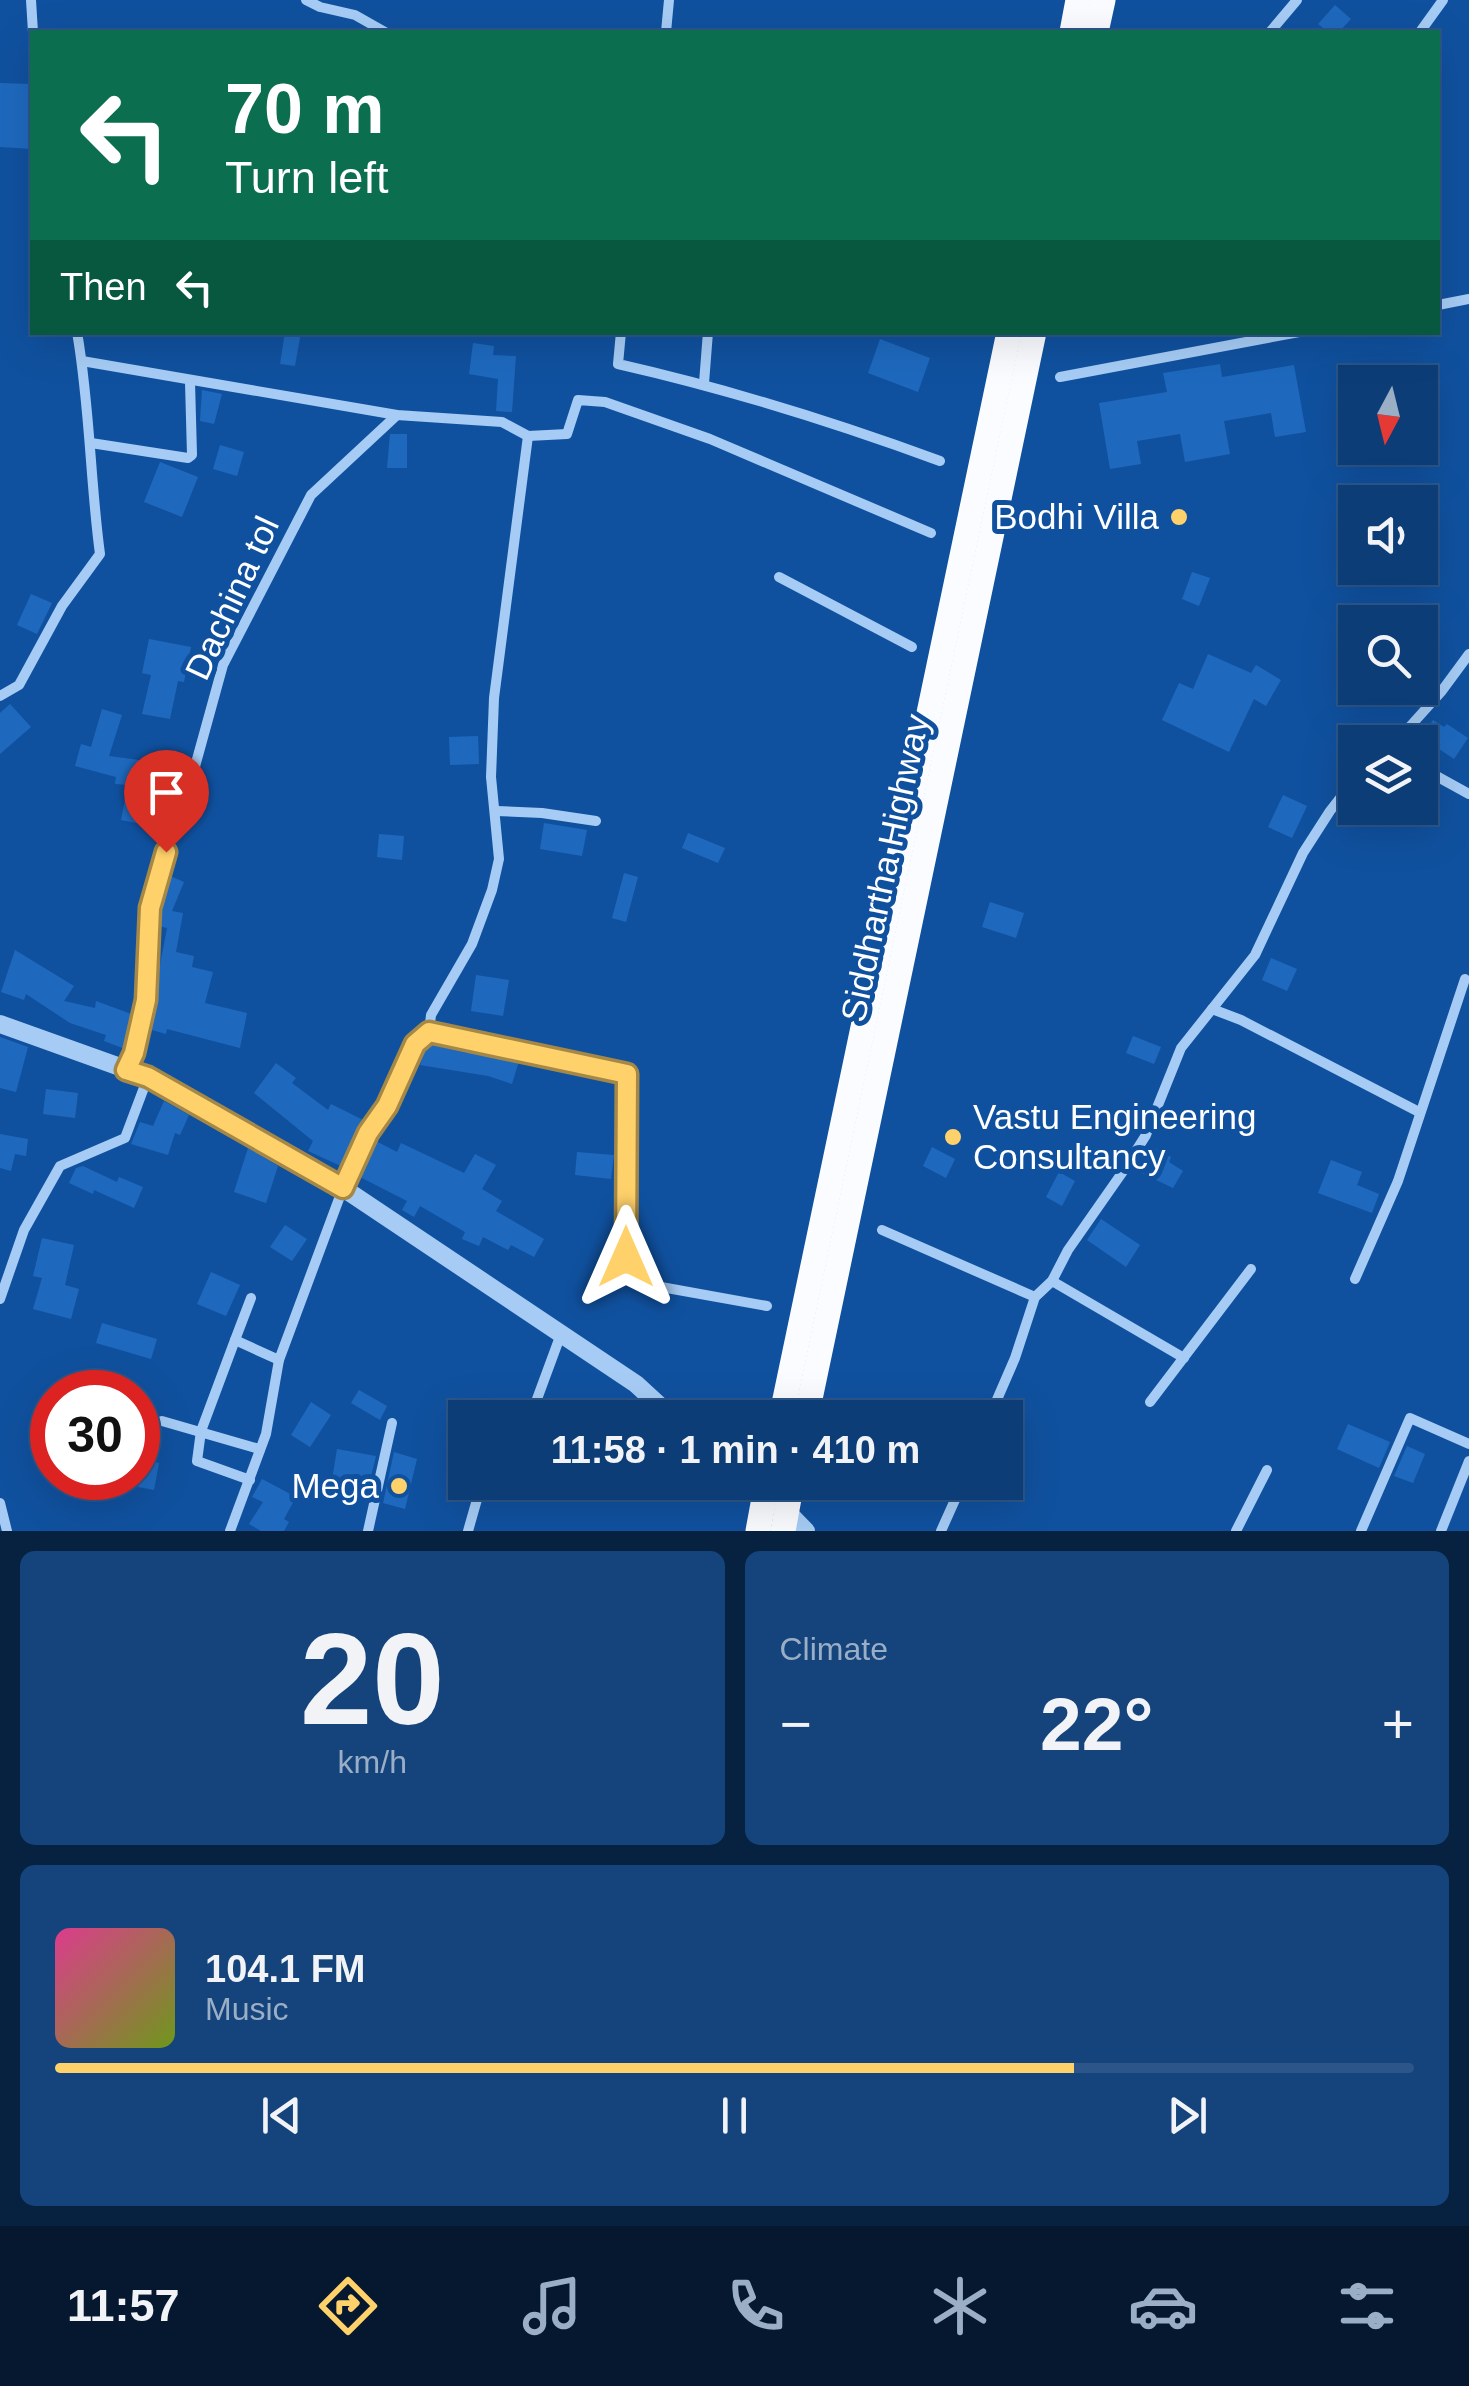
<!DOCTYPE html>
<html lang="en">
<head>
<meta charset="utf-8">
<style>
  :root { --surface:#0c3d77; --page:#15447c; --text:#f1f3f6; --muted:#9aaec6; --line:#2c5689; --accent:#ffd16b }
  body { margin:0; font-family:Helvetica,sans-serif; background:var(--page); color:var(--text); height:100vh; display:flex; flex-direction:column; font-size:38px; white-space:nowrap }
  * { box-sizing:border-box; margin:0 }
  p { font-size:32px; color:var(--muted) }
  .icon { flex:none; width:55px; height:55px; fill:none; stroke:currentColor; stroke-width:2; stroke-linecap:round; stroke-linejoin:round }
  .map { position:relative; height:1531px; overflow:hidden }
  .sheet { display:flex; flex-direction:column; gap:20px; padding:20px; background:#072241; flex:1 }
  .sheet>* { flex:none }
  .top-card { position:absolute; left:30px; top:30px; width:1410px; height:305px; border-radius:0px; box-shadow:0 10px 40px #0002,0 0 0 2px var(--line); background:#0b6e4f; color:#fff; overflow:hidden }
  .needle { width:65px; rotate:187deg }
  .fabs { position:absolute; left:1338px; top:365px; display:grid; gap:20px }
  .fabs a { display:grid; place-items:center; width:100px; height:100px; border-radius:0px; background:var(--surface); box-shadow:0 10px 40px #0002,0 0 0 2px var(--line); font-size:50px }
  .speed { position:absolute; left:30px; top:1370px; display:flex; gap:20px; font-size:50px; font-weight:700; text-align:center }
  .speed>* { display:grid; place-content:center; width:130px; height:130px; border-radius:50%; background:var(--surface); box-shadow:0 10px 40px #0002,0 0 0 2px var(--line); line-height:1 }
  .speed .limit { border:15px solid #d22; background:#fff; color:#111 }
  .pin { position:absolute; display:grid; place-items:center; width:85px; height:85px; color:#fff; margin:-102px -42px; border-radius:50% 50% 50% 0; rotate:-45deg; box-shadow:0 0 10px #0007 }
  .pin .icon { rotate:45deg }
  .me { position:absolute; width:110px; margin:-55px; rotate:0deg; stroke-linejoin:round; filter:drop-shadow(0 0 8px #0008) }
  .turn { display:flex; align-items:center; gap:35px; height:210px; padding:0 30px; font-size:45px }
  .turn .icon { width:130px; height:130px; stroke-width:2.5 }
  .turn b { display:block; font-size:70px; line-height:85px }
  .then { display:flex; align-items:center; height:95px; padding:0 30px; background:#0003; gap:20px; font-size:38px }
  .big { font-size:75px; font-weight:700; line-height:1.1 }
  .sheet .widget { flex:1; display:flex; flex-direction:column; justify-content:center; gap:15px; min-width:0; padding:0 35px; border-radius:15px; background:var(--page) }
  .sheet .dial { align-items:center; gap:0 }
  .dial b { font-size:130px; line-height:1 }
  .song { display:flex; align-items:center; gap:30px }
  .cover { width:120px; height:120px; border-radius:15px; background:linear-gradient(135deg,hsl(330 70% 55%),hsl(80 70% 35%)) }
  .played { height:10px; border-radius:5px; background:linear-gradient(90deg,var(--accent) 75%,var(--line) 75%) }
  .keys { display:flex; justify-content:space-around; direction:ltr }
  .heat { display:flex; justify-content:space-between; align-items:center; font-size:55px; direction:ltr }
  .sheet .tiles { flex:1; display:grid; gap:20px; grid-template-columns:1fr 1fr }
  .widget:last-child { grid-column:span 2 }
  .trip { position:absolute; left:448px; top:1400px; width:575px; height:100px; border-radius:0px; background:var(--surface); box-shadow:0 10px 40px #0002,0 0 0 2px var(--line); font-weight:700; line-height:100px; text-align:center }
  .dock { display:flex; height:160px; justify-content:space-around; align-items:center; background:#051830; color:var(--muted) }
  .dock .icon { width:70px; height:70px }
  .dock .current { color:var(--accent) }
  .dock b { font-size:45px; color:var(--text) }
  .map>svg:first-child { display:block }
  .building { fill:#1e69be }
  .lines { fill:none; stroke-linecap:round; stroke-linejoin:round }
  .minor { stroke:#a6ccf5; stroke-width:10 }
  .tertiary { stroke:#a6ccf5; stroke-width:18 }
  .trunk { stroke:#fafcff; stroke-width:25 }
  .route-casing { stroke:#a68846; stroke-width:25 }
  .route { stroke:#ffd16b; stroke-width:18 }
  .poi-dot { fill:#ffd16b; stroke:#10519f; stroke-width:4 }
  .labels { text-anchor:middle; stroke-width:10; stroke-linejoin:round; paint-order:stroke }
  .poi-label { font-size:35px; fill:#fff; stroke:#10519f; text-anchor:end }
  .street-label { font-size:35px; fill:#fff; stroke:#10519f }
</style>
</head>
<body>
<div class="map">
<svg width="1469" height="1531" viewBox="0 0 1469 1531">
  <rect width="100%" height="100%" fill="#10519f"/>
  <g class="building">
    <polygon points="1335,5 1351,19 1339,32 1328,32 1318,24"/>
    <polygon points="0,83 32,84 32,149 0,147"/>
    <polygon points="285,332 301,332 295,366 280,364"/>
    <polygon points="880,339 930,358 918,392 868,373"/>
    <polygon points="473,343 494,346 493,355 516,356 512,412 496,411 498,379 469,374"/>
    <polygon points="1220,364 1222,377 1294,365 1306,432 1275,437 1271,413 1224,421 1230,454 1185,462 1180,434 1137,441 1141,464 1110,469 1099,403 1167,392 1163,373"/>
    <polygon points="202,390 222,394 214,424 200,421"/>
    <polygon points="390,434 407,434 407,468 387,468"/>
    <polygon points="220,445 244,452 237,476 213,469"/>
    <polygon points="160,462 198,477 182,517 144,502"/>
    <polygon points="1192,572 1210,578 1199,606 1182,599"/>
    <polygon points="31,594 52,603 37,634 17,625"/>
    <polygon points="149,639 191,647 184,682 178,681 170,719 142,714 151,675 142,673"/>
    <polygon points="1208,654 1251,673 1256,665 1281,680 1266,706 1254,699 1229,752 1162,720 1179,683 1193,689"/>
    <polygon points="10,704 31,727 0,754 0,713"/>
    <polygon points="102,709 122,715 109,756 154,762 150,794 153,794 147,825 121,820 128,785 115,784 116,777 75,766 81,744 91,747"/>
    <polygon points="1433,720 1444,727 1447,724 1468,738 1454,759 1421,737"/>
    <polygon points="478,736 479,764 450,765 449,737"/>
    <polygon points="1283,795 1307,806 1292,838 1268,827"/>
    <polygon points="544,823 587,830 582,856 540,849"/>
    <polygon points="688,833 725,848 718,863 682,848"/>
    <polygon points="379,834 404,836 402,860 377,857"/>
    <polygon points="624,873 638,877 626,922 612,918"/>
    <polygon points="168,875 184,882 172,911 183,913 176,952 194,956 192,967 213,972 205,1003 247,1013 240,1048 167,1029 166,1034 148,1029 167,928 158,926"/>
    <polygon points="990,902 1024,913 1016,938 982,927"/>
    <polygon points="15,950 74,986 64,1001 95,1008 96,1001 134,1015 125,1049 104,1041 106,1035 70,1023 26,994 24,1000 1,992"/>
    <polygon points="1271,958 1297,969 1287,991 1262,980"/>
    <polygon points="476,975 509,980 503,1016 471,1011"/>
    <polygon points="1133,1036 1161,1047 1154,1064 1126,1053"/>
    <polygon points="0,1037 28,1047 16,1092 0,1088"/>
    <polygon points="427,1044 467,1053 468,1049 519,1061 512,1084 488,1076 420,1065"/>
    <polygon points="276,1063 296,1078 292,1083 328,1110 331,1104 365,1121 343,1167 308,1151 313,1141 254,1093"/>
    <polygon points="46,1089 78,1093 75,1118 43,1114"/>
    <polygon points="164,1101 189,1115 180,1135 175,1133 168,1155 131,1144 140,1122 153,1126"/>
    <polygon points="0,1134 28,1139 26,1156 15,1154 11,1171 0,1168"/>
    <polygon points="374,1140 397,1152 401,1143 464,1173 475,1154 496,1165 482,1189 502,1201 496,1211 544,1239 534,1257 511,1245 508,1250 483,1237 479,1246 462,1239 465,1232 420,1206 414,1217 402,1210 407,1201 358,1176"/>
    <polygon points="1150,1145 1171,1157 1169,1162 1183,1171 1173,1188 1135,1170"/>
    <polygon points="932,1147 955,1159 946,1178 923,1166"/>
    <polygon points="248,1148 278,1166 266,1203 234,1192"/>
    <polygon points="577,1152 614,1155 611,1179 575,1175"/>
    <polygon points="1331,1160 1362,1172 1357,1185 1379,1194 1372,1213 1318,1193"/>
    <polygon points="83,1166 117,1182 119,1177 143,1187 134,1208 94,1190 93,1194 69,1183 76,1168"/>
    <polygon points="1059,1172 1075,1181 1062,1206 1046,1197"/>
    <polygon points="1101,1219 1140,1245 1126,1267 1087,1240"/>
    <polygon points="285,1225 307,1239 292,1261 270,1247"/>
    <polygon points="42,1238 74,1245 65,1285 79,1289 71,1319 33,1309 42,1278 33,1276"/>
    <polygon points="211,1272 240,1285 226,1316 197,1304"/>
    <polygon points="102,1323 157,1339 151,1359 96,1343"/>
    <polygon points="359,1390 387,1406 380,1420 351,1403"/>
    <polygon points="311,1402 331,1415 310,1447 291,1435"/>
    <polygon points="1348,1424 1390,1442 1379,1468 1337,1449"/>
    <polygon points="1407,1446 1425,1454 1413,1483 1394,1476"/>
    <polygon points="337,1449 376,1456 365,1501 330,1492"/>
    <polygon points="394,1452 417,1459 405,1509 383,1503"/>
    <polygon points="138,1459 159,1463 154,1490 138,1487"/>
    <polygon points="262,1479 296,1497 284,1519 289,1522 284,1531 261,1531 249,1524 263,1502 252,1497"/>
  </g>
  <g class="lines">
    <g class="minor">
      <polyline points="31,0 33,32"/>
      <polyline points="306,0 320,7 355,15 385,32"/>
      <polyline points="666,32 669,0"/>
      <polyline points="1270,32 1297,0"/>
      <polyline points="1420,32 1443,0"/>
      <polyline points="1438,305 1469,299"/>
      <path d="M621,332l-3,32c110,25 216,58 322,97"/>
      <polyline points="82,361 397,415 502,422 528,436 567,434 578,400 605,402 710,439 931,533"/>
      <polyline points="1060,377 1299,332"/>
      <polyline points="704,383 708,332"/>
      <polyline points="91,443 188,458 192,455 190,382"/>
      <polyline points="779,577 912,647"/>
      <path d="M0,696l19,-11 43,-79 38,-52c-10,-74 -10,-148 -23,-222"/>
      <polyline points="1396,742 1441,692 1469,654"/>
      <polyline points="1420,767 1469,794"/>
      <polyline points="496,811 542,813 596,821"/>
      <polyline points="1212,1009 1241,1020 1419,1112"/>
      <polyline points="429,1032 627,1075 626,1257 639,1283 767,1306"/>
      <polyline points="126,1070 134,1053 146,1000 150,908 154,888 191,781 223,665 311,495 397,415"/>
      <polyline points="882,1230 1035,1297"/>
      <polyline points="1355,1279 1398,1181 1465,979"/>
      <polyline points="1052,1281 1184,1358"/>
      <polyline points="0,1299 24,1230 60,1166 125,1138 148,1077"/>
      <polyline points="235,1340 251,1298"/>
      <polyline points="1150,1402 1251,1269"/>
      <polyline points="530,1418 561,1334"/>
      <polyline points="989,1418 1015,1358 1035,1297 1052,1281 1068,1250 1124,1170 1146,1135 1181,1048 1255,955 1303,853 1330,811 1355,779"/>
      <polyline points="162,1421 259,1449"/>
      <polyline points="250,1480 197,1461 201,1431 235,1340 279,1360"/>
      <polyline points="0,1503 7,1531"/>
      <polyline points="230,1531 266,1434 279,1360 343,1188 368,1133 387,1106 415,1043 429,1032 431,1015 472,944 492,890 499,859 491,777 494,698 528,436"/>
      <polyline points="368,1531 392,1423"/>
      <polyline points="468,1531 482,1482"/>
      <polyline points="941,1531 963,1482"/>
      <polyline points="1236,1531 1267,1470"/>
      <polyline points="1361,1531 1410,1418 1469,1444"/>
      <polyline points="1441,1531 1469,1461"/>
    </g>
    <g class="tertiary">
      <polyline points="0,1024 148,1077 343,1188 636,1384 673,1418"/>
      <polyline points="750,1482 766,1490 806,1531"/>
    </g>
    <g class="trunk">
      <polyline points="1072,32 1078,0"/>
      <polyline points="1096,32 1103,0"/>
      <polyline points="781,1418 1009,332"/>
      <polyline points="806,1418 1034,332"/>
      <polyline points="758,1531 767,1482"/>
      <polyline points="783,1531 792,1482"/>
    </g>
  </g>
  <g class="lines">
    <g class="route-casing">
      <polyline id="route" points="166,852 150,908 146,1000 134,1053 126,1070 148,1077 343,1188 368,1133 387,1106 415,1044 429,1032 627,1074 626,1257"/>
    </g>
    <use href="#route" class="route"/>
  </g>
  <g class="poi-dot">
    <circle cx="1179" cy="517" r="10"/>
    <circle cx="953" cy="1137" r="10"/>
    <circle cx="399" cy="1486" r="10"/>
  </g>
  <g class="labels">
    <g class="poi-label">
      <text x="1159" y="529">Bodhi Villa</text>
      <text x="973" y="1129" text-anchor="start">Vastu Engineering<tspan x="973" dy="40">Consultancy</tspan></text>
      <text x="379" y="1498">Mega</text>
    </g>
    <g class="street-label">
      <text transform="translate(232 598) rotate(-65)" y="12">Dachina tol</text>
      <text transform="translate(885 868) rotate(-78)" y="12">Siddhartha Highway</text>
    </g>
  </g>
</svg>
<div class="fabs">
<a><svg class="needle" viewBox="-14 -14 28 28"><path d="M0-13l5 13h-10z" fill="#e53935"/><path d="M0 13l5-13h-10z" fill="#9aaec6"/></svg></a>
<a><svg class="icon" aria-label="sound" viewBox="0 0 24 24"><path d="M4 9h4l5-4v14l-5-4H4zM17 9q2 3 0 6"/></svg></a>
<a><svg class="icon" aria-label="search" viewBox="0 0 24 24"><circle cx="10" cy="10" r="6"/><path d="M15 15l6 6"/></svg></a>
<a><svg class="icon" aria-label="layers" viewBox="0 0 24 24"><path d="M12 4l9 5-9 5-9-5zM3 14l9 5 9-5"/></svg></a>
</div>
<div class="speed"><div class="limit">30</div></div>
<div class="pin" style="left:166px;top:852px;background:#d93025"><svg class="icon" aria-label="arrive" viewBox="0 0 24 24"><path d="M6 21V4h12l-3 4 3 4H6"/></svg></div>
<svg class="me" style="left:626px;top:1257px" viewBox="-20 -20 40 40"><path d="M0-17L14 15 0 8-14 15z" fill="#ffd16b" stroke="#fff" stroke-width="4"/></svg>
<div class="trip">11:58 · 1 min · 410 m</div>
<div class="top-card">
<div class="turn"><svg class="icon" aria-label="left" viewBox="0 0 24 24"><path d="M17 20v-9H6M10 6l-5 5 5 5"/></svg><div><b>70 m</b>Turn left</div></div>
<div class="then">Then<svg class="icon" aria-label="left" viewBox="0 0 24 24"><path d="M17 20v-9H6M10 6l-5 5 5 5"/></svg></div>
</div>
</div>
<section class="sheet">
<div class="tiles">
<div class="widget dial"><b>20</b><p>km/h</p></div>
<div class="widget"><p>Climate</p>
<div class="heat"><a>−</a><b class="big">22°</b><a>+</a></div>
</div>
<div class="widget">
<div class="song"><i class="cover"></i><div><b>104.1 FM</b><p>Music</p></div></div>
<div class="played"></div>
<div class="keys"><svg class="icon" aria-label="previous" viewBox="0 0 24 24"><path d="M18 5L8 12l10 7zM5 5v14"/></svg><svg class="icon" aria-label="pause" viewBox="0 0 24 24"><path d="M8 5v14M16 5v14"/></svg><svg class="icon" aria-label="next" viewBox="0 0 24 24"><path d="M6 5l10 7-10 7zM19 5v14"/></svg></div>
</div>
</div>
</section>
<nav class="dock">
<b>11:57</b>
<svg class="icon current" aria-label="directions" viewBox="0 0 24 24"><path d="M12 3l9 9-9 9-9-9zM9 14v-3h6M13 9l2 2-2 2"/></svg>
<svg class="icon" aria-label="music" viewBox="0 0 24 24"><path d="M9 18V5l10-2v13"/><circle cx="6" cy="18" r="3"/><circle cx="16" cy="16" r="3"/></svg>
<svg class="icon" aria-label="phone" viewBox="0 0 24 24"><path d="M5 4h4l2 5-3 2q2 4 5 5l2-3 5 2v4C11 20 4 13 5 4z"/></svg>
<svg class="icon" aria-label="climate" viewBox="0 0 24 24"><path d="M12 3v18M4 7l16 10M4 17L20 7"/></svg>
<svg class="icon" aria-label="car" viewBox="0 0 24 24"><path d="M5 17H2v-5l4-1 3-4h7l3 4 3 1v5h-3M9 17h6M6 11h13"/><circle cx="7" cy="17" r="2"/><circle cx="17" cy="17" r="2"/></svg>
<svg class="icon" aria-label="filters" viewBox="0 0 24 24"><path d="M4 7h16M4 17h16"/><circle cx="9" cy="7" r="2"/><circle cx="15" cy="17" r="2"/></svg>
</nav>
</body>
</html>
